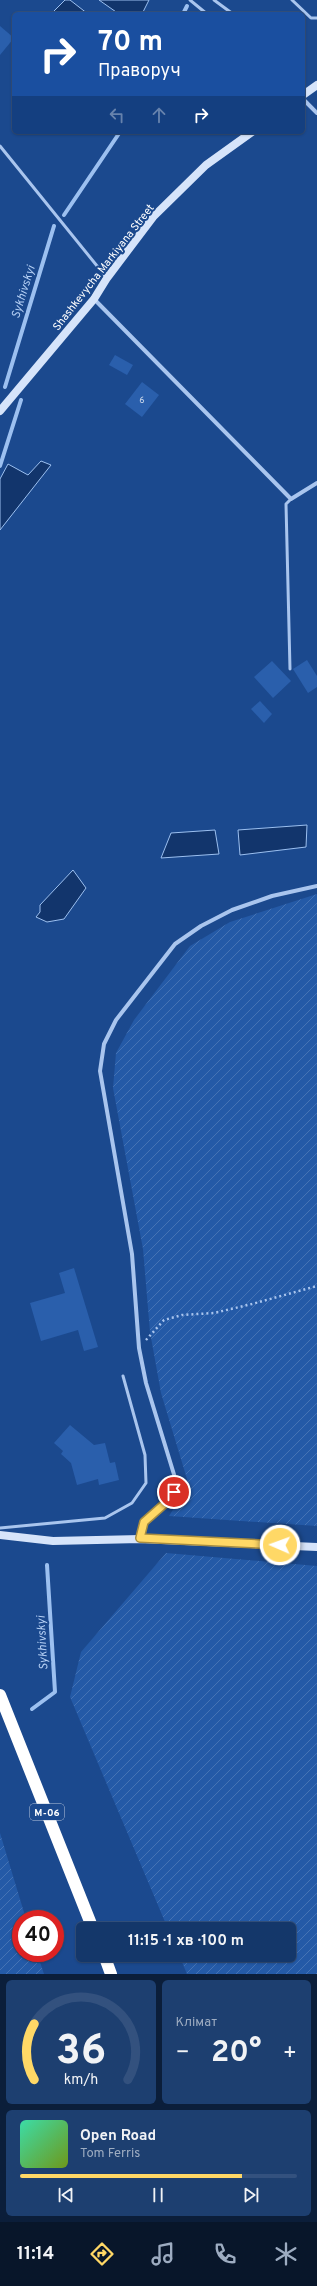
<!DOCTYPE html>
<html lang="uk">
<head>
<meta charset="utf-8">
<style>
  :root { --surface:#14376a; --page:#1d3f70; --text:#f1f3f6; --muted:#9dacc1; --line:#33517e; --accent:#ffd866 }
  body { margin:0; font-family:Overpass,sans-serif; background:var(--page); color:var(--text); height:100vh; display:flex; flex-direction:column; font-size:15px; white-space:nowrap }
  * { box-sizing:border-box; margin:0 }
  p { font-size:13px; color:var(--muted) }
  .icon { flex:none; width:22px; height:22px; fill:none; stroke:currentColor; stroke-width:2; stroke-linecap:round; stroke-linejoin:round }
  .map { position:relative; height:1974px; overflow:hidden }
  .drawer { display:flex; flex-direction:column; gap:6px; padding:6px; background:#0b1e3a; flex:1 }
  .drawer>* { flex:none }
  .guide { position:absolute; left:12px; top:12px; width:293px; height:122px; border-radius:6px; box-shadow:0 1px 3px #0004,0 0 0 1px var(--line); background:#1a4fa0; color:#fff; overflow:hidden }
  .speed { position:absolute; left:12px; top:1910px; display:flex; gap:8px; font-size:20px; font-weight:700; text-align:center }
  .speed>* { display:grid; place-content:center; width:52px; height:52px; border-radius:50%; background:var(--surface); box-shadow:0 1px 3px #0004,0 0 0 1px var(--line); line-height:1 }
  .speed .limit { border:6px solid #d22; background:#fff; color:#111 }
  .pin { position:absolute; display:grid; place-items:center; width:34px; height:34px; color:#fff; margin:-17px; border:2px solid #fff; border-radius:50%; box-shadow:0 1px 4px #0007 }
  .me { position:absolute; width:44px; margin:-22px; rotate:272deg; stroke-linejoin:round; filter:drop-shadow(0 0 3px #0008) }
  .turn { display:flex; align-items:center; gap:14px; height:84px; padding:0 20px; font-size:18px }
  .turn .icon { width:52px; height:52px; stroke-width:2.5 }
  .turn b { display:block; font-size:28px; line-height:34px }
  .lanes { display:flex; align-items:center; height:38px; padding:0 20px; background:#0003; justify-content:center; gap:20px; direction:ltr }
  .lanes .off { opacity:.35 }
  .big { font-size:30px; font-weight:700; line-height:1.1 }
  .drawer .tile { flex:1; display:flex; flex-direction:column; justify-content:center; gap:6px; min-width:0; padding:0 14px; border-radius:6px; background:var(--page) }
  .drawer .dial { align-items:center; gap:0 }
  .dial svg { height:104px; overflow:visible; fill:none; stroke:var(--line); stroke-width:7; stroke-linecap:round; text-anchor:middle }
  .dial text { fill:var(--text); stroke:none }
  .song { display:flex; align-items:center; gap:12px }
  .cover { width:48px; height:48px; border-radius:6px; background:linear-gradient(135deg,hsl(160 70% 55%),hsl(80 70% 35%)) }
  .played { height:4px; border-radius:2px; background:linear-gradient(90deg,var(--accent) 80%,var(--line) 80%) }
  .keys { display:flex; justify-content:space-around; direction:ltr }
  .heat { display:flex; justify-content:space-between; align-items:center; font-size:22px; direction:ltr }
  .drawer .tiles { flex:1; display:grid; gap:6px; grid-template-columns:1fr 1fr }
  .tile:last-child { grid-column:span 2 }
  .trip { position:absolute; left:76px; top:1922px; width:220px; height:40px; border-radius:6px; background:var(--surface); box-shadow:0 1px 3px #0004,0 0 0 1px var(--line); font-weight:700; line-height:40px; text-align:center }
  .tabs { display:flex; height:64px; justify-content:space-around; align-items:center; background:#08162a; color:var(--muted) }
  .tabs .icon { width:28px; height:28px }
  .tabs .active { color:var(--accent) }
  .tabs b { font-size:18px; color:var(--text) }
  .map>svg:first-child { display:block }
  .garden { fill:url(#garden-furrows) }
  .water { fill:#12356c; stroke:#9cc0f0 }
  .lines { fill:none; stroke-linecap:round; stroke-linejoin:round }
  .stream { stroke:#9cc0f0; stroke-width:4 }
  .building { fill:#2a5fac }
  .path { stroke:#a9c5ee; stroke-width:2.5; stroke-dasharray:2 3; stroke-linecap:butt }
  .lane { stroke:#a9c5ee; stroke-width:3 }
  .street { stroke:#a9c5ee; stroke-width:4 }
  .secondary { stroke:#d6e4fa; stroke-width:8 }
  .highway { stroke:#fff; stroke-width:12 }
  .route-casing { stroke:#a68c42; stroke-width:10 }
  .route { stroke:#ffd866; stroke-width:7 }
  .labels { text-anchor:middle; stroke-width:4; stroke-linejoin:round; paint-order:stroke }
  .number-label { font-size:9px; fill:#cad7ea }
  .shield { fill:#1b498e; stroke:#bbc8dd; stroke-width:1 }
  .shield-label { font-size:10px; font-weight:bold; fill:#fff }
  .street-label { font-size:11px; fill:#fff; stroke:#1b498e }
  .water-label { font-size:12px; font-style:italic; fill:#b5d0f5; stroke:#1b498e }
</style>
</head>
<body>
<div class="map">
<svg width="317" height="1974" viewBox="0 0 317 1974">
  <defs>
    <pattern id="garden-furrows" width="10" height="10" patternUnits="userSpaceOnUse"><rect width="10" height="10" fill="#245aa7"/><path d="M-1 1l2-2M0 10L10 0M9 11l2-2" fill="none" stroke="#4573b4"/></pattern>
  </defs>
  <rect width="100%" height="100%" fill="#1b498e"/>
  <g class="garden">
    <polygon points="317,894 317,1526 169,1516 181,1497 187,1479 161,1393 150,1332 143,1249 113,1088 116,1053 134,1020 190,946 230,922"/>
    <polygon points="166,1553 317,1566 317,1974 187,1974 179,1955 289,1955 289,1929 168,1929 70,1697 81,1652"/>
    <polygon points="0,1833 26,1919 21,1919 21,1953 37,1953 44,1974 0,1974"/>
  </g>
  <g class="water">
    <polygon points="65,0 70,0 88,14 51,14"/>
    <polygon points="99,0 149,0 142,14 119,14"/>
    <polygon points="41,461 51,465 0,530 0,479 8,464 28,475"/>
    <polygon points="307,825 306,847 240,855 238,830"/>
    <polygon points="215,830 219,854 161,858 171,833"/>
    <polygon points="73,870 86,888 64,919 47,922 36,917 40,912 40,905"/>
  </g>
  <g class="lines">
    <g class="stream">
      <polyline points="183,14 187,6"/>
      <polyline points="64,215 120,132"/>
      <polyline points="5,387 54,226"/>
      <polyline points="0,466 21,400"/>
      <polyline points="32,1709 55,1692 47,1565"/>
    </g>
  </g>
  <g class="building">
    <polygon points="0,26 14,38 0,55"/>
    <polygon points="115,355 133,365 127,375 109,365"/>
    <polygon points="142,382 159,395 142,417 125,404"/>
    <polygon points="307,660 317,676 317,687 308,693 293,669"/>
    <polygon points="272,661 291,681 273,698 254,677"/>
    <polygon points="260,701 272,714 264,723 251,709"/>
    <polygon points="74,1268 98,1347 84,1351 78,1330 41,1341 30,1303 65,1293 59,1273"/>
    <polygon points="70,1425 94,1445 105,1443 110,1463 115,1462 119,1480 99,1485 98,1479 77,1485 71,1463 61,1454 63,1451 54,1443"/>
  </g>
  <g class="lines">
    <polyline class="path" points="146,1340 164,1320 182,1315 214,1313 252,1304 317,1286"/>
    <g class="lane">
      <polyline points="190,0 207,14"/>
      <polyline points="214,0 233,14"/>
      <polyline points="292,0 311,18 317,18"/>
      <polyline points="0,146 106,277"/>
      <polyline points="290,669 286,504 291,499"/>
      <polyline points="0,1528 105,1518 132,1503 146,1483 145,1455 123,1376"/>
    </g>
    <g class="street">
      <polyline points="303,99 317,113"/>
      <polyline points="94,299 291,499 317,483"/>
      <polyline points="140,1539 144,1522 170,1499 174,1492 176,1481 146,1383 139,1348 132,1254 100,1071 104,1044 116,1020 175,944 201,926 232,910 272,896 317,886"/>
    </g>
    <g class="secondary">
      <polyline points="303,95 317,85"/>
      <polyline points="0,411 94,299 107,278 153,217 206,165 252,132"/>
      <polyline points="0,1535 53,1541 140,1539 317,1547"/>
    </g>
    <g class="highway">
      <polyline points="0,1695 93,1929"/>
      <polyline points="104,1955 111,1974"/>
    </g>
  </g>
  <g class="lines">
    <g class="route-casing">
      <polyline id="route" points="174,1492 170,1499 144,1522 140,1538 280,1545"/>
    </g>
    <use href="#route" class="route"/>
  </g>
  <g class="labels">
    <g class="number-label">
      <text x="142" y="403">6</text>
    </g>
    <rect class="shield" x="30" y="1804" width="34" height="16" rx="3"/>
    <g class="shield-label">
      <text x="47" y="1816">М-06</text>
    </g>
    <g class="street-label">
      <text transform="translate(103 267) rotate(-52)" y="4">Shashkevycha Markiyana Street</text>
    </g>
    <g class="water-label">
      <text transform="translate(23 292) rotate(-73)" y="4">Sykhivskyi</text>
      <text transform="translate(42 1643) rotate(-93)" y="4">Sykhivskyi</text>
    </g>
  </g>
</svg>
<div class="speed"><div class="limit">40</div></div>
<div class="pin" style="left:174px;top:1492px;background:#d93025"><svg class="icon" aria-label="arrive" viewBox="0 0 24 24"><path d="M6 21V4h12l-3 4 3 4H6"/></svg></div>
<svg class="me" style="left:280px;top:1545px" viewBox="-20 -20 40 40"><circle r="17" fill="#ffd866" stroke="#fff" stroke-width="3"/><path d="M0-11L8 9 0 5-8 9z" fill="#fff"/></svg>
<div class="trip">11:15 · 1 хв · 100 m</div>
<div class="guide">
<div class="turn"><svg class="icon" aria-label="right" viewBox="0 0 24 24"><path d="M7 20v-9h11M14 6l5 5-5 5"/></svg><div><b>70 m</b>Праворуч</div></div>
<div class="lanes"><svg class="icon off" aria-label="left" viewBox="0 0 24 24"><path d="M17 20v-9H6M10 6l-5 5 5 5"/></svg><svg class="icon off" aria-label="ahead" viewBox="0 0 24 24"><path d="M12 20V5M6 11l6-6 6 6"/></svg><svg class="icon" aria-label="right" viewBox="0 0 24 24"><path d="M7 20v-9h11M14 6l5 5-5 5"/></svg></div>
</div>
</div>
<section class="drawer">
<div class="tiles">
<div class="tile dial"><svg viewBox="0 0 100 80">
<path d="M14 69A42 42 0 1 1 86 69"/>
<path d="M14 69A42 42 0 0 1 14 26" stroke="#ffd866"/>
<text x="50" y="56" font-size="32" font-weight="700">36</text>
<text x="50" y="72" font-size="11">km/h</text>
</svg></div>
<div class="tile"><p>Клімат</p>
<div class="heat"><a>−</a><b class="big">20°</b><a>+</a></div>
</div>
<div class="tile">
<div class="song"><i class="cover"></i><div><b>Open Road</b><p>Tom Ferris</p></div></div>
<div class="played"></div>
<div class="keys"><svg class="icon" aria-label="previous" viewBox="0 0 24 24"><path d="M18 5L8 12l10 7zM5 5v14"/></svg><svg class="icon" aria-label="pause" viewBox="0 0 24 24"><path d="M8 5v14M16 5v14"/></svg><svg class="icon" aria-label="next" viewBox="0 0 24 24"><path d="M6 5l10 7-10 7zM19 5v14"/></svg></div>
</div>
</div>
</section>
<nav class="tabs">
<b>11:14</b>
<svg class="icon active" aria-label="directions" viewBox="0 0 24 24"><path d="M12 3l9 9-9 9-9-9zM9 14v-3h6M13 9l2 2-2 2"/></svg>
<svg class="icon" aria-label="music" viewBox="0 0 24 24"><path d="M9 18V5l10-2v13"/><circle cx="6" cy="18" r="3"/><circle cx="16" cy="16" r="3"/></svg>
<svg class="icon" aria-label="phone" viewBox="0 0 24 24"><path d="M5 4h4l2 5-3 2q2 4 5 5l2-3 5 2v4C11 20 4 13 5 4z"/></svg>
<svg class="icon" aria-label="climate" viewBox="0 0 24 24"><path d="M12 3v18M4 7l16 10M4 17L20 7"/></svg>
</nav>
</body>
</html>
